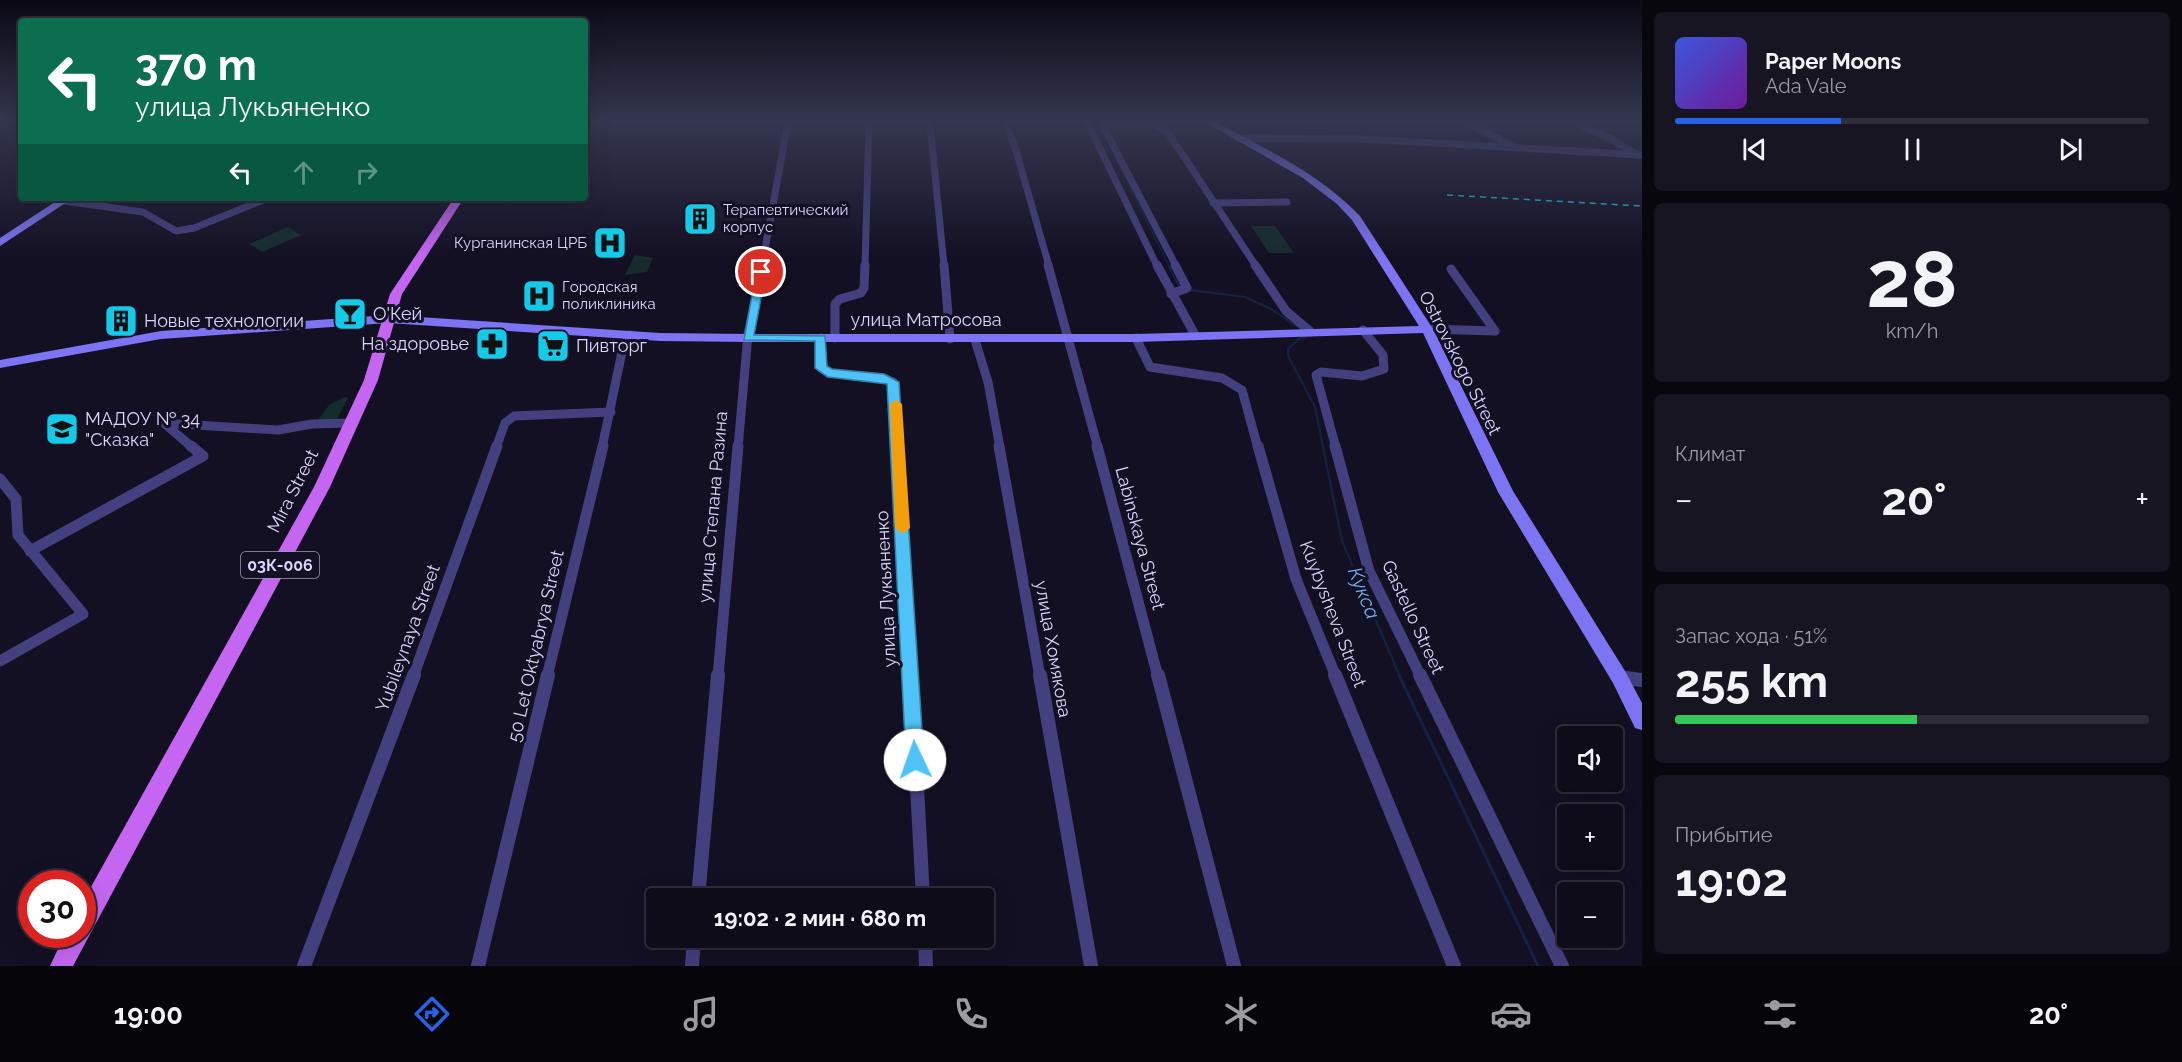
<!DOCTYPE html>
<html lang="ru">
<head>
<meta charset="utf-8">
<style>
  :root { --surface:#0f0c1a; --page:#181523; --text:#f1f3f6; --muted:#9b9ba2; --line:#2f2c39; --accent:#2563eb }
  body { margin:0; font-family:Raleway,sans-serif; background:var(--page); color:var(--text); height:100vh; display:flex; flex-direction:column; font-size:22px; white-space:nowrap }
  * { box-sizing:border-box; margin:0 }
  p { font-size:20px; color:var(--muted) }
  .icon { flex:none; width:33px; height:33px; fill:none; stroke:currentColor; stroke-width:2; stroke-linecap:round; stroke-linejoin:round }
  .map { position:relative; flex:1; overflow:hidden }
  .drawer { display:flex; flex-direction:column; gap:12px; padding:12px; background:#08070e; width:540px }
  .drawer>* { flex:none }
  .top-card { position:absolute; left:18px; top:18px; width:570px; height:183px; border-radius:6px; box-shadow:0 6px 24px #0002,0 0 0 2px var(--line); background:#0b6e4f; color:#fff; overflow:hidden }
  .fabs { position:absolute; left:1557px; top:726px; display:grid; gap:12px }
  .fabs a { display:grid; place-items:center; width:66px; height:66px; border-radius:6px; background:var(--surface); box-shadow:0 6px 24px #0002,0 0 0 2px var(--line); font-size:30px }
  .speed { position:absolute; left:18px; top:870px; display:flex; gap:12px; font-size:30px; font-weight:700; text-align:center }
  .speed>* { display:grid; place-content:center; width:78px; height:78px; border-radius:50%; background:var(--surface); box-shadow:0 6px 24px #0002,0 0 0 2px var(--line); line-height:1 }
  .speed .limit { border:9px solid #d22; background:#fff; color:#111 }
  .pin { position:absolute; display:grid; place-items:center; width:51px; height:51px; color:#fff; margin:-26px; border:3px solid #fff; border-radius:50%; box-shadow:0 2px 6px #0007 }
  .me { position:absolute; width:66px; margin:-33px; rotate:357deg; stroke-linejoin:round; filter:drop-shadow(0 0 4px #0008) }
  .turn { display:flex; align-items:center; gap:21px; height:126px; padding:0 18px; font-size:27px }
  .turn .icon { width:78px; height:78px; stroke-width:2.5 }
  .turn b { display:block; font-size:42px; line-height:51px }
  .lanes { display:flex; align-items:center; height:57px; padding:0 18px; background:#0003; justify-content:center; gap:30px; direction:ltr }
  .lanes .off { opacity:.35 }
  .big { font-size:45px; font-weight:700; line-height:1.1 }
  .drawer .widget { flex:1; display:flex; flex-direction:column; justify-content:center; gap:9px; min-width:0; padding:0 21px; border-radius:9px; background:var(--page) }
  .drawer .dial { align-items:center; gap:0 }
  .dial b { font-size:78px; line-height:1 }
  .song { display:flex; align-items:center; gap:18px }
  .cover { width:72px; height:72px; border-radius:9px; background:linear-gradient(135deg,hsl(230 70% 55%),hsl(280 70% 35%)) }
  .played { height:6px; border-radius:3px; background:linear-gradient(90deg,var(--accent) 35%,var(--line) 35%) }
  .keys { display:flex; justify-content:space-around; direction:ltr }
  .heat { display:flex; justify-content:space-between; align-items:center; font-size:33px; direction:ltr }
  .charge { height:9px; border-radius:4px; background:linear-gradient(90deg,#34c759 51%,var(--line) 0) }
  .trip { position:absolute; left:646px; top:888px; width:348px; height:60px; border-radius:6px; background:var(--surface); box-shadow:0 6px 24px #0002,0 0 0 2px var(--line); font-weight:700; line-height:60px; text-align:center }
  .menu { display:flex; height:96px; justify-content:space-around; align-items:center; background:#06050a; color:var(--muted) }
  .menu .icon { width:42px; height:42px }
  .menu .on { color:var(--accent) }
  .menu b { font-size:27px; color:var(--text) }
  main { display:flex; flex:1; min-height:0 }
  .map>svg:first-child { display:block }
  .green { fill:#142c2c }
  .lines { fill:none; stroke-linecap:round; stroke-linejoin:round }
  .stream-far2 { stroke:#122345; stroke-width:1.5 }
  .stream-far1 { stroke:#122345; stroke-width:2 }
  .stream { stroke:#122345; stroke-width:3 }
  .street-far3 { stroke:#443f7e; stroke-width:7 }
  .street-far2 { stroke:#443f7e; stroke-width:9 }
  .street-far1 { stroke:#443f7e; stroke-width:11 }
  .street { stroke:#443f7e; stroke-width:14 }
  .secondary { fill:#7d74f3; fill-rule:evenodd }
  .primary { fill:#c466f2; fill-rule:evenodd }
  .rail { stroke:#14cae9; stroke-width:1.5; stroke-dasharray:6 5; stroke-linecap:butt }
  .route { fill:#4fc3f7; stroke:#337fa1; stroke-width:1.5 }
  .slow { fill:#f59e0b }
  .labels { text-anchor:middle; stroke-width:6; stroke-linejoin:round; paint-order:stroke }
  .far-poi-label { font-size:15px; fill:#dbd5fc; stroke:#141023; text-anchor:start }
  .shield { fill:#141023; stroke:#9f9abb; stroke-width:1.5 }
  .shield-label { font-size:16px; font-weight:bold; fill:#dbd5fc }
  .poi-label { font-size:18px; fill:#dbd5fc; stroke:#141023; text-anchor:start }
  .street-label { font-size:18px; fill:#dbd5fc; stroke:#141023 }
  .water-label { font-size:20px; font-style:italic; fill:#6caef3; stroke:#141023 }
</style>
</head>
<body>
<main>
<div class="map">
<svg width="1642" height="966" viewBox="0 0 1642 966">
  <rect width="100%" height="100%" fill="#141023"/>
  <g class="green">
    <polygon points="1251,226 1275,226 1294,253 1269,253"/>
    <polygon points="288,227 301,235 262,252 249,244"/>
    <polygon points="635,255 653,258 647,272 625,275"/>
    <polygon points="345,397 348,398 336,421 318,420 329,405"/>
  </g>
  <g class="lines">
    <polyline class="stream-far2" points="1102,130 1169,266"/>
    <g class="stream-far1">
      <polyline points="1168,265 1179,286"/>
      <polyline points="1190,290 1245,297 1271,309 1302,330"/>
      <polyline points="1306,335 1307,337 1300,338 1288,349 1288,356 1315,407 1342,541 1400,677"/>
    </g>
    <polyline class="stream" points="1399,675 1538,966"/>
    <g class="street-far3">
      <polyline points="930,122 944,266"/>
      <polyline points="1005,122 1015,147 1049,266"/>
      <polyline points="1087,122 1157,266"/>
      <polyline points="1101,122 1176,266"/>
      <polyline points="1465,122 1513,146"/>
      <polyline points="1572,122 1610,138 1637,155"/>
      <polyline points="1102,125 1153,125 1167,131 1256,266"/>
      <polyline points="1237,138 1364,139 1642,155"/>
      <polyline points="64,201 143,212 176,231 194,228 268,198"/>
      <polyline points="1213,203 1287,202"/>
      <polyline points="762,266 788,122"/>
      <polyline points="865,266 869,122"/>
    </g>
    <g class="street-far2">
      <polyline points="944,265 950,339"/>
      <polyline points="1048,265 1098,448"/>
      <polyline points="1157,265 1195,335"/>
      <polyline points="1255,265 1286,311 1311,332"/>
      <polyline points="1451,269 1495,331"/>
      <polyline points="1171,294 1187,288 1175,265"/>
      <polyline points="1427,329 1495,331"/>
      <polyline points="821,338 821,368 828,373 884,378 893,382 898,448"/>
      <polyline points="835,338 835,304 840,299 861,293 864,288 865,265"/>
      <polyline points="1136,338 1150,367 1222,378 1242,390 1258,448"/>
      <polyline points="975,340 988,382 1000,448"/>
      <polyline points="164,423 278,430 312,424 351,423"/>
      <polyline points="164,423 193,448"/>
      <polyline points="496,448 505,423 514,416 611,412"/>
      <polyline points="602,448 623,347 630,335"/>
      <polyline points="738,448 748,334 763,265"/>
      <polyline points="1336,448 1316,375 1321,372 1362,376 1384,369 1383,355 1363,330"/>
    </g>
    <g class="street-far1">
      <polyline points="898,446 911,677"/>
      <polyline points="999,446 1040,677"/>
      <polyline points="1097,446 1158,677"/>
      <polyline points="1258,446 1296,579 1336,677"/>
      <polyline points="1335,446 1369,571 1421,677"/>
      <polyline points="0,479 16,499 18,535 83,614 0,661"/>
      <polyline points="30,551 203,456 191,446"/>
      <polyline points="413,677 497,446"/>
      <polyline points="547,677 603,446"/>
      <polyline points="718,677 738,446"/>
    </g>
    <g class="street">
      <polyline points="911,675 923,898"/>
      <polyline points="1040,675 1091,966"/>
      <polyline points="1158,675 1234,966"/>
      <polyline points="1335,675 1454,966"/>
      <polyline points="1420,675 1562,966"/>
      <polyline points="1619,677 1642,680"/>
      <polyline points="698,898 718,675"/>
      <polyline points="925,938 926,966"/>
      <polyline points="304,966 414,675"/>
      <polyline points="478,966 548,675"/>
      <polyline points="692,966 694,938"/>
    </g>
    <g class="secondary">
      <path d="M1205,122h11c51,28 103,51 144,94l73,113 80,162 112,180 17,32v27l-7,-2 -22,-45 -115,-191 -75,-159 -287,9h-388l-88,-1 -272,-18 -227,16 -161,29v-8l161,-29 227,-16 272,18 88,1h388l283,-8 -67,-106 -15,-16 -34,-26z"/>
      <polygon points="61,198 73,198 0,246 0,238"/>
    </g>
    <polygon class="primary" points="454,198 464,198 402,294 378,380 330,487 73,966 50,966 65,934 82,934 82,903 314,487 364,380 390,294"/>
    <polyline class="rail" points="1447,195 1642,206"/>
  </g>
  <linearGradient id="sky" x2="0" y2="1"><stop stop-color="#0b0913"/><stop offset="0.47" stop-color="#343750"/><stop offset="1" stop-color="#343750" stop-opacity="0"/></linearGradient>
  <rect width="1642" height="257" fill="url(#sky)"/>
  <polygon class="route" points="761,269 766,272 754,335 825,336 827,366 832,369 884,374 899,382 924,760 921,766 915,768 909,766 906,760 887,384 828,377 815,368 815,341 744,340 756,272"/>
  <polygon class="slow" points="896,400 902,404 910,528 903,534 895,528 890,404"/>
  <defs>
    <g id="building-square" transform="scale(1.725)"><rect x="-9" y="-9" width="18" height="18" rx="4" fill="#14cae9" stroke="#141023"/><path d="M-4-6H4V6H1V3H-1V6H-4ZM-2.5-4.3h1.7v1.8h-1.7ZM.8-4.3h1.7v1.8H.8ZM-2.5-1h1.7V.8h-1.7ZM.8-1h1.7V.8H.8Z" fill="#111"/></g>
    <g id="hospital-square" transform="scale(1.725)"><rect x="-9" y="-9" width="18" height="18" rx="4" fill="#14cae9" stroke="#141023"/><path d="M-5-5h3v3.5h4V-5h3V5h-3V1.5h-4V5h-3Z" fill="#111"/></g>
    <g id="bar-square" transform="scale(1.725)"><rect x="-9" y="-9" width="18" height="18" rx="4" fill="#14cae9" stroke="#141023"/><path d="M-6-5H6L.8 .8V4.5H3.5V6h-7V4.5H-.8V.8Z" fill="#111"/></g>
    <g id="pharmacy-square" transform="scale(1.725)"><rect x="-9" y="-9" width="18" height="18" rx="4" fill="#14cae9" stroke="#141023"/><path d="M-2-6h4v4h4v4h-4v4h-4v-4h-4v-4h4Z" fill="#111"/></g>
    <g id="supermarket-square" transform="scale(1.725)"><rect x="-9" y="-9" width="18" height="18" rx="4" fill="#14cae9" stroke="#141023"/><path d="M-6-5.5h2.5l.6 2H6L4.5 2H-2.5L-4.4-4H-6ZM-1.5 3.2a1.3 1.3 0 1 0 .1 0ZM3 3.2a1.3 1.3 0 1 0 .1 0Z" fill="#111"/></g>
    <g id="school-square" transform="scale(1.725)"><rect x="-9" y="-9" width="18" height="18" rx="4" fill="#14cae9" stroke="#141023"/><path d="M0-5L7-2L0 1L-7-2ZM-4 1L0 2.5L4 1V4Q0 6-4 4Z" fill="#111"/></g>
  </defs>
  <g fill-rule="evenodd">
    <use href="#building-square" x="700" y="219"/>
    <use href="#hospital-square" x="610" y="243"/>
    <use href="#hospital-square" x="539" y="296"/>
    <use href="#bar-square" x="350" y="314"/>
    <use href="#building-square" x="121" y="321"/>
    <use href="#pharmacy-square" x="492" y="344"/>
    <use href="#supermarket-square" x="553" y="346"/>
    <use href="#school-square" x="62" y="429"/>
  </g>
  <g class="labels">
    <g class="far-poi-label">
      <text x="723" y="215">Терапевтический<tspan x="723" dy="17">корпус</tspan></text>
      <text x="587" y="248" text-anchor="end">Курганинская ЦРБ</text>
      <text x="562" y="292">Городская<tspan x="562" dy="17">поликлиника</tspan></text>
    </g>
    <rect class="shield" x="241" y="552" width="78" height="26" rx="4.5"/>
    <g class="shield-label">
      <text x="280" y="571">03К-006</text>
    </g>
    <g class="poi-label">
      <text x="373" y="320">О'Кей</text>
      <text x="144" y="327">Новые технологии</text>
      <text x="469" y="350" text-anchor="end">На здоровье</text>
      <text x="576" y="352">Пивторг</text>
      <text x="85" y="425">МАДОУ № 34<tspan x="85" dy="21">"Сказка"</tspan></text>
    </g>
    <g class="street-label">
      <text x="926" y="326">улица Матросова</text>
      <text transform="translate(1460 363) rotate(63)" y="6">Ostrovskogo Street</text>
      <text transform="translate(293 491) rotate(-63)" y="6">Mira Street</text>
      <text transform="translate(713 507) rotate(-85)" y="6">улица Степана Разина</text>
      <text transform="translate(1140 538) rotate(75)" y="6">Labinskaya Street</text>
      <text transform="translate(886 589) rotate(-93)" y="6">улица Лукьяненко</text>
      <text transform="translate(1333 614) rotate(69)" y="6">Kuybysheva Street</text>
      <text transform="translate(1413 617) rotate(65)" y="6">Gastello Street</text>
      <text transform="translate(408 638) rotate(-70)" y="6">Yubileynaya Street</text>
      <text transform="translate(536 646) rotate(-77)" y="6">50 Let Oktyabrya Street</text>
      <text transform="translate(1053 649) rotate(80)" y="6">улица Хомякова</text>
    </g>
    <g class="water-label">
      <text transform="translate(1364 593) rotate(68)" y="7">Кукса</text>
    </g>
  </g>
</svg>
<div class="fabs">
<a><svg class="icon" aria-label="sound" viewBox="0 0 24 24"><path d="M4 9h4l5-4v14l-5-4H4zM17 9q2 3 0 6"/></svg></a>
<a>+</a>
<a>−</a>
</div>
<div class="speed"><div class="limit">30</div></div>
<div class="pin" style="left:761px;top:272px;background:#d93025"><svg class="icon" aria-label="arrive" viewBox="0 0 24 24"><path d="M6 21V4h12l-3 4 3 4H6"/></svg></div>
<svg class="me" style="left:915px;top:760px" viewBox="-20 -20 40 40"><circle r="19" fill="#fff"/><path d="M0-13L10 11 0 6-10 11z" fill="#4fc3f7"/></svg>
<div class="trip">19:02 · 2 мин · 680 m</div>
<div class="top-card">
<div class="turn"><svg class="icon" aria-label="left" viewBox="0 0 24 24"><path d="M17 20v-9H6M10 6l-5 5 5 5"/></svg><div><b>370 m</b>улица Лукьяненко</div></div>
<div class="lanes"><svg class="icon" aria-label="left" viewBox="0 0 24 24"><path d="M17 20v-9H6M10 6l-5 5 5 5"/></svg><svg class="icon off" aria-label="ahead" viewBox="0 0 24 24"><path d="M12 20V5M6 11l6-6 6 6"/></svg><svg class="icon off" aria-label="right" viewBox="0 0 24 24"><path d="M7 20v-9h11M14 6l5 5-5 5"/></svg></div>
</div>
</div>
<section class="drawer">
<div class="widget">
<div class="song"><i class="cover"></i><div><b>Paper Moons</b><p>Ada Vale</p></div></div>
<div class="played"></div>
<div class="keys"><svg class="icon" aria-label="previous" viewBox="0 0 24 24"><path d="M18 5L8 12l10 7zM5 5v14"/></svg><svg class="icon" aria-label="pause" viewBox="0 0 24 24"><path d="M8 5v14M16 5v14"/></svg><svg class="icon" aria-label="next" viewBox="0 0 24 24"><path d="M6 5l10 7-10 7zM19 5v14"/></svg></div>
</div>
<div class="widget dial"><b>28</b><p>km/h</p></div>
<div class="widget"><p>Климат</p>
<div class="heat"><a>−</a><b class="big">20°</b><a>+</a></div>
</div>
<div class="widget"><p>Запас хода · 51%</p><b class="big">255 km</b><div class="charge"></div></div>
<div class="widget"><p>Прибытие</p><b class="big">19:02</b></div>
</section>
</main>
<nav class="menu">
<b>19:00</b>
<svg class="icon on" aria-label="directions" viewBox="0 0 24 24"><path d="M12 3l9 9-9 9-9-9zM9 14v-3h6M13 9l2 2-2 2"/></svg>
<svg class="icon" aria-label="music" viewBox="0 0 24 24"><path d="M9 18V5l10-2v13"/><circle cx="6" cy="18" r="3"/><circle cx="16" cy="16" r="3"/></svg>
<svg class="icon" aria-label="phone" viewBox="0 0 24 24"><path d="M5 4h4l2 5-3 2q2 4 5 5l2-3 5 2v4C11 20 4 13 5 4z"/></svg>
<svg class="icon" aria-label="climate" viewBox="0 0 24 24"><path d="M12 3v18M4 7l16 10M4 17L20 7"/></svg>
<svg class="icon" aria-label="car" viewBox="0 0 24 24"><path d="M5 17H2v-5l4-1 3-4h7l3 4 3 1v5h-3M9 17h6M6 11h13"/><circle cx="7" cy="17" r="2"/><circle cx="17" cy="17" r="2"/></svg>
<svg class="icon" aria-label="filters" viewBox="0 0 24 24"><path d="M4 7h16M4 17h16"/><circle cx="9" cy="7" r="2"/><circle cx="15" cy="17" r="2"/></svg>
<b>20°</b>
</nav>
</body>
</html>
